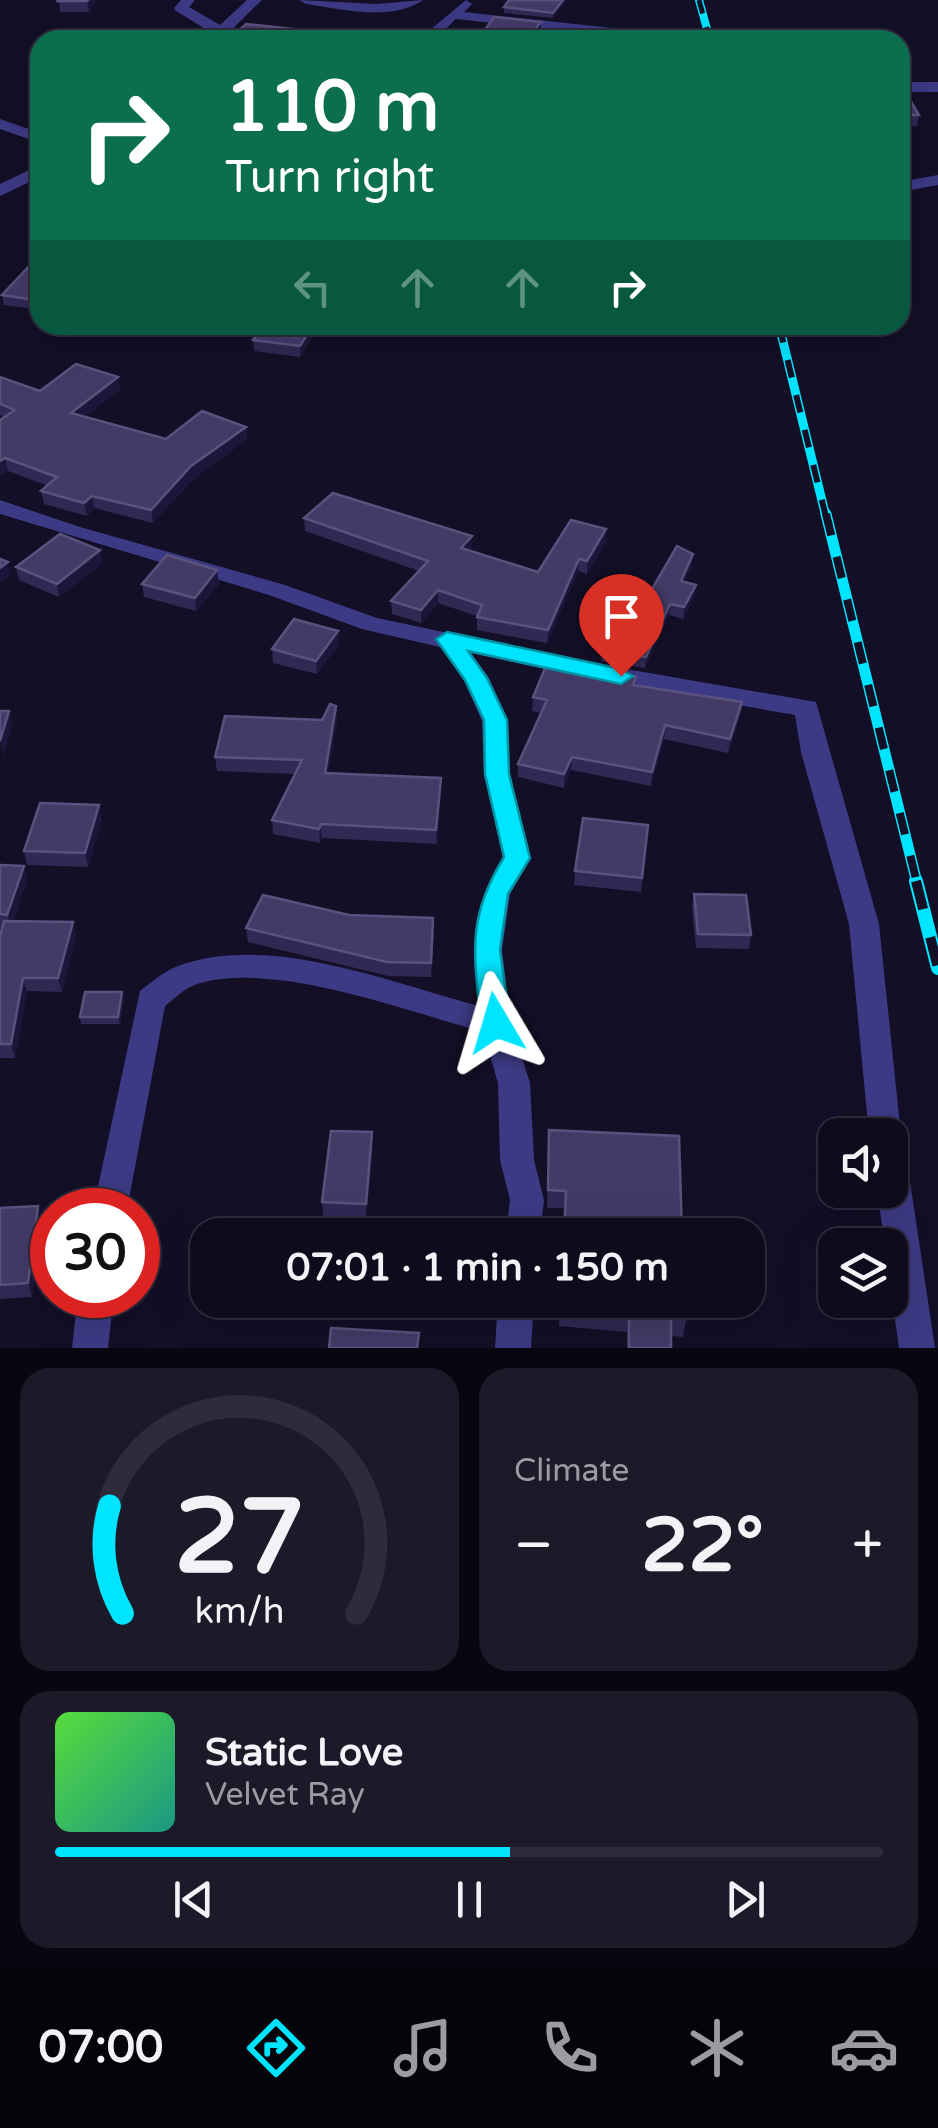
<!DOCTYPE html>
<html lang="en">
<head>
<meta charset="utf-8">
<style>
  :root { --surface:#0e0b1c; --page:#1c1929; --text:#f1f3f6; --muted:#9b9ba3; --line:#2e2b3b; --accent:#00e5ff }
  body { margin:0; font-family:"Varela Round",sans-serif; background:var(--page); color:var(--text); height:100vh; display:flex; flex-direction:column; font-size:38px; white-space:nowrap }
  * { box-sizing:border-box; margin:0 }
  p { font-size:32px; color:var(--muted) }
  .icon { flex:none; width:55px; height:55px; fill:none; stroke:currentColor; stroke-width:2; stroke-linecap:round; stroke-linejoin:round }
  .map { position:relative; height:1348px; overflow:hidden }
  .sheet { display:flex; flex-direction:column; gap:20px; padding:20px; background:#08060f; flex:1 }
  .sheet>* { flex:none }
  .top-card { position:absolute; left:30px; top:30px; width:880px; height:305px; border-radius:30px; box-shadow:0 10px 40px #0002,0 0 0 2px var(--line); background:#0b6e4f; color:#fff; overflow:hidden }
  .buttons { position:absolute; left:818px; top:1118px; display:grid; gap:20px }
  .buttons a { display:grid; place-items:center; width:90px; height:90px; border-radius:20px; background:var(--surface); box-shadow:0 10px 40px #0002,0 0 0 2px var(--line); font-size:50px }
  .speed { position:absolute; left:30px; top:1188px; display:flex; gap:20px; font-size:50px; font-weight:700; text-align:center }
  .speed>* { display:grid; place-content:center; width:130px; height:130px; border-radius:50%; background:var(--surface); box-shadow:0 10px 40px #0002,0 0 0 2px var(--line); line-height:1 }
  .speed .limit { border:15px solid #d22; background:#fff; color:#111 }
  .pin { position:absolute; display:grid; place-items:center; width:85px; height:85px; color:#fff; margin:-102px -42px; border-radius:50% 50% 50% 0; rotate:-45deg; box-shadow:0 0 10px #0007 }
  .pin .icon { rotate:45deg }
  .me { position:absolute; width:110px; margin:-55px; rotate:353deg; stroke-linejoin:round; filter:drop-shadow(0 0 8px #0008) }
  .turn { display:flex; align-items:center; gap:35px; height:210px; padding:0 30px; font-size:45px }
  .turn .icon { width:130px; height:130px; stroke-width:2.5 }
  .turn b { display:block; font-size:70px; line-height:85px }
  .lanes { display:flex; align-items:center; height:95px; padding:0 30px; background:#0003; justify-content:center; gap:50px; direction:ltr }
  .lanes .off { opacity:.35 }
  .big { font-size:75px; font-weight:700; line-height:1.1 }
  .sheet .widget { flex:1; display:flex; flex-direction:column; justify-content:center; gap:15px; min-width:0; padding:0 35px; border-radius:30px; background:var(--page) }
  .sheet .dial { align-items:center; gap:0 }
  .dial svg { height:260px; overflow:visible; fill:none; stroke:var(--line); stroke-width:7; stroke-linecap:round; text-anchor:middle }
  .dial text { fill:var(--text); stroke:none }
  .song { display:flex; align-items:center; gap:30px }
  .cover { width:120px; height:120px; border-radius:15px; background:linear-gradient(135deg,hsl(110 70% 55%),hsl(170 70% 35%)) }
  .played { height:10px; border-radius:5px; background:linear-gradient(90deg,var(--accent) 55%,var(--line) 55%) }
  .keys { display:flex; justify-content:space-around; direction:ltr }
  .heat { display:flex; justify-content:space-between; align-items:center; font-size:55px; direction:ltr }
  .sheet .tiles { flex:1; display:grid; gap:20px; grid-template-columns:1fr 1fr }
  .widget:last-child { grid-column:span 2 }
  .trip { position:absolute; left:190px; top:1218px; width:575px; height:100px; border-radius:30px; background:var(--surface); box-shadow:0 10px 40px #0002,0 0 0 2px var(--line); font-weight:700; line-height:100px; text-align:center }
  .tab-bar { display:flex; height:160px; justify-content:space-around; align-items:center; background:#06040b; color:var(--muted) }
  .tab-bar .icon { width:70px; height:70px }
  .tab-bar .on { color:var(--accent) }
  .tab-bar b { font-size:45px; color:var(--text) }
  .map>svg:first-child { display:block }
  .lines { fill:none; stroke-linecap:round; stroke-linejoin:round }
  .minor { fill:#3d3a85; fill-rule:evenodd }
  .rail-far3-casing { stroke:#00e5ff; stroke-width:8 }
  .rail-far2-casing { stroke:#00e5ff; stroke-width:9 }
  .rail-far1-casing { stroke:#00e5ff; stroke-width:11 }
  .rail-casing { stroke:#00e5ff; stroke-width:14 }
  .rail-far3 { stroke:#130f26; stroke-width:5; stroke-dasharray:14; stroke-linecap:butt }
  .rail-far2 { stroke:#130f26; stroke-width:6; stroke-dasharray:18; stroke-linecap:butt }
  .rail-far1 { stroke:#130f26; stroke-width:8; stroke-dasharray:22; stroke-linecap:butt }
  .rail { stroke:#130f26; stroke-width:10; stroke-dasharray:29; stroke-linecap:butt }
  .wall { fill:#312854 }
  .shaded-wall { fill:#1d163a }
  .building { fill:#433a66; stroke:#5a527e; stroke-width:2.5 }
  .route { fill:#00e5ff; stroke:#0095a6; stroke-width:2.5 }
</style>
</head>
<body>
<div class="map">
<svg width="938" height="1348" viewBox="0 0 938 1348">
  <rect width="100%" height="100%" fill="#130f26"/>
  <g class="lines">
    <g class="minor">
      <polygon points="181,0 195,0 189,7 220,25 247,0 262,0 221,40 205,40 212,33 176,11 174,8"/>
      <path d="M299,0l77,4 47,-4c-32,22 -81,9 -117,4z"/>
      <polygon points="466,0 472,4 464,12 668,34 715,29 749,40 646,40 456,19 434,40 418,40"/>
      <rect x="900" y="82" width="38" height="10"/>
      <polygon points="0,119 40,133 40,143 0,129"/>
      <polygon points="40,165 40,177 0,196 0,184"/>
      <polygon points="938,175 938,185 900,192 900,182"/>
      <path d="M0,500l80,27 205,58 92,33 209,44 230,40 63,222 22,211 -4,10 -7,2v-12h-21l-20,-211 -48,-172 -6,-37 -209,-37 -115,-25 18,25 19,43 2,53 21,84 -21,36 -8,56 9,73 19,60 4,77 10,40 -4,35h-34l4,-35 -10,-40 -2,-77 -15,-51c-77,-21 -209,-72 -286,-48 -12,4 -22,14 -32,22l-38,204h-34l47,-219c12,-9 24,-20 38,-25 88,-34 214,17 301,40 -7,-62 -9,-93 24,-148l-19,-84 -2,-53 -18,-41 -24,-33 -78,-18 -93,-34 -269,-81z"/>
      <polygon points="890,1148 902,1152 907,1162 935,1348 899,1348 890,1283 890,1245 885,1245 877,1190 890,1190"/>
      <polygon points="78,1295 114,1295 108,1348 72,1348"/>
      <polygon points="498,1300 534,1300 531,1348 495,1348"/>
    </g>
    <g class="rail-far3-casing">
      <polyline id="rail-far3" points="699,0 710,40"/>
    </g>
    <g class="rail-far2-casing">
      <polyline id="rail-far2" points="779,325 826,517"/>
    </g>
    <g class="rail-far1-casing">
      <polyline id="rail-far1" points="826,514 917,883"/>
    </g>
    <g class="rail-casing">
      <polyline id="rail" points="916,881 938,968"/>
    </g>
    <use href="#rail-far3" class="rail-far3"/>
    <use href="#rail-far2" class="rail-far2"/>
    <use href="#rail-far1" class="rail-far1"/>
    <use href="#rail" class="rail"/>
  </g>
  <g class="wall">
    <polygon points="59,0 97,0 89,12 60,12"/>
    <polygon points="509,0 567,0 553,18 504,13 504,7"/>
    <polygon points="900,83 919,115 917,126 900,126"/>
    <polygon points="32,263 36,309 4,305 2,295"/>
    <polygon points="320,325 300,357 254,351 253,340"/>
    <polygon points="445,325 488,325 481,334 445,328"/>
    <polygon points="0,377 40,391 118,377 120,389 84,417 166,439 246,427 247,439 193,479 153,523 94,508 87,516 44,504 41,491 48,486 8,471 0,475 0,420 4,417 0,415"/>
    <polygon points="304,518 472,536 472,548 470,551 538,572 606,542 587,574 578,571 547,643 477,630 477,616 438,603 421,623 392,614 391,601 419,571 305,531"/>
    <polygon points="103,563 59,597 19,580 16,567"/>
    <polygon points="692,565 684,582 695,596 683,619 669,615 645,668 601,661 602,650"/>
    <polygon points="217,570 219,584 196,611 144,597 142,584"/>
    <polygon points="338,631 339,644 317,674 273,663 272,649"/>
    <polygon points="589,674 636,677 636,685 742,702 740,716 728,753 664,739 651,786 571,770 564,788 518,777 518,764 541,713 532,711 533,697"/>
    <polygon points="336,706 337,719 328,773 441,778 437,844 322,838 320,843 273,834 272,820 295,774 217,771 215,757 322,720"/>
    <polygon points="102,819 88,867 27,865 24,851"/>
    <polygon points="648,825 641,892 574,885 575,871"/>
    <polygon points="0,865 24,866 27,880 13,921 73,922 76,936 62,992 27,991 15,1058 0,1058 0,936 2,928 0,928"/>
    <polygon points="694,894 751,935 749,949 696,948 692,908"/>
    <polygon points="349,915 434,932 431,977 388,976 248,942 246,928"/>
    <polygon points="122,992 124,999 120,1024 81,1024 80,1017"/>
    <polygon points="549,1130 682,1235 565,1208 547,1208"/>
    <polygon points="373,1146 366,1218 323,1216 322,1202"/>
    <polygon points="38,1206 42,1219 32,1297 0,1299 0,1208"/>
    <polygon points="560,1300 686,1319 683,1337 671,1336 671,1348 627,1348 627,1332 559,1326"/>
  </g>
  <g class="shaded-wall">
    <polygon points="88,0 97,0 89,12 87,1"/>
    <polygon points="563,0 567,0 553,18 553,13"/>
    <polygon points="541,22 541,32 534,40 526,40"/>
    <polygon points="293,29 293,40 282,40"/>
    <polygon points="40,294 40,305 36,309 34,300"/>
    <polygon points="313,325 320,325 300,357 300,346"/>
    <polygon points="118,377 120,389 73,426 71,413"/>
    <polygon points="246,427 247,439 193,479 153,523 151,510 191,466"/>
    <polygon points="5,458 8,471 0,475 0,461"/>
    <polygon points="92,496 94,508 87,516 84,503"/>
    <polygon points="606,529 606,542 587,574 587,561"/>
    <polygon points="472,536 472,548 461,561 461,548"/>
    <polygon points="100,550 103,563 59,597 57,584"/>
    <polygon points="693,554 692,565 680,592 681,581"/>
    <polygon points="579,559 578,571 547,643 548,630"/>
    <polygon points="8,562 10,575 0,584 0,568"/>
    <polygon points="217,570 219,584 196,611 195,598"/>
    <polygon points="696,585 695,596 683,619 684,607"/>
    <polygon points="438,590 438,603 421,623 421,610"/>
    <polygon points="670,604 669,615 645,668 646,657"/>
    <polygon points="338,631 339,644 317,674 316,661"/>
    <polygon points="742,702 740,716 728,753 730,739"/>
    <polygon points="336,706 337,719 326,787 325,773"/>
    <polygon points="9,711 13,725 3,757 0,741"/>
    <polygon points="665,725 664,739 651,786 652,772"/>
    <polygon points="572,757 571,770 564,788 564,774"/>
    <polygon points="441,778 441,792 437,844 436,830"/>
    <polygon points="99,805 102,819 88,867 85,853"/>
    <polygon points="321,824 322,838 320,843 319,829"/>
    <polygon points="24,866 27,880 11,929 7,915"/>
    <polygon points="73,922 76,936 62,992 58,978"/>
    <polygon points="23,978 27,991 15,1058 11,1044"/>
    <polygon points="122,992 124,999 120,1024 118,1017"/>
    <polygon points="372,1132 373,1146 366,1218 366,1204"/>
    <polygon points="38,1206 42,1219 32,1297 28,1283"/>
  </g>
  <g class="building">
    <polygon points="59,0 88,0 87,1 58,1"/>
    <polygon points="509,0 563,0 553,13 504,7"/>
    <polygon points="494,17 541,22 526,40 478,40"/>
    <polygon points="246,24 293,29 282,40 228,40"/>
    <polygon points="613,30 649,34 648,40 611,40"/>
    <polygon points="900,83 919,115 900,115"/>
    <polygon points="40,261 40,294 34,300 2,295 32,263 37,264"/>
    <polygon points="263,325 313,325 300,346 253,340"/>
    <polygon points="76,364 118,377 71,413 166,439 202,411 246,427 191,466 151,510 92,496 84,503 41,491 57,477 5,458 0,461 0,420 15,410 0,404 0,377 40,391"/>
    <polygon points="333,493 472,536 461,548 538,572 571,520 606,529 587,561 579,559 548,630 477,617 482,605 438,590 421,610 391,601 428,561 304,518"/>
    <polygon points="60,534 100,550 57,584 16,567"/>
    <polygon points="677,546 693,554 681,581 696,585 684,607 670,604 646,657 602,650 620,611 637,615"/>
    <polygon points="167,555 217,570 195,598 142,584"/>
    <polygon points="0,559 8,562 0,568"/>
    <polygon points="294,619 338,631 316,661 272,649"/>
    <polygon points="546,666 589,674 591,669 636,677 633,685 742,702 730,739 665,725 652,772 572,757 564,774 518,764 547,700 533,697"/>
    <polygon points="330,704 336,706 325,773 441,778 436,830 321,824 319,829 272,820 302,760 215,757 225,716 322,720"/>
    <polygon points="0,711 9,711 0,741"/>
    <polygon points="40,803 99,805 85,853 24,851"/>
    <polygon points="583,818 648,825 642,878 575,871"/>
    <polygon points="0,865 24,866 7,915 0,914"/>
    <polygon points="694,894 746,895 751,935 698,934"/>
    <polygon points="263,895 349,915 433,918 431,963 387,962 246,928"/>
    <polygon points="4,921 73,922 58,978 23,978 11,1044 0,1044 0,936"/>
    <polygon points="85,992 122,992 118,1017 80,1017"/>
    <polygon points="549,1130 679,1136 682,1235 564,1235 566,1191 548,1190"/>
    <polygon points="331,1131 372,1132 366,1204 322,1202"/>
    <polygon points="38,1206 28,1283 0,1285 0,1208"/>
    <polygon points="561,1300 686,1300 686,1319 671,1318 671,1348 629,1348 629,1314 560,1308"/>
    <polygon points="331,1328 419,1333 417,1348 329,1348"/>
  </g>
  <path class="route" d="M447,632l174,37 12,7 -12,8 -153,-33 19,27 20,42 2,54 21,84 -22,36 -8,56 10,73 -5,8 -9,4 -10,-4 -5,-8c-7,-69 -15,-104 23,-166l-19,-83 -1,-54 -19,-40 -29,-41z"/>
</svg>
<div class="buttons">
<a><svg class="icon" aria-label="sound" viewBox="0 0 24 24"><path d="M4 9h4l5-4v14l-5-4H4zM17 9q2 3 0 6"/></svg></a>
<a><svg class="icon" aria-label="layers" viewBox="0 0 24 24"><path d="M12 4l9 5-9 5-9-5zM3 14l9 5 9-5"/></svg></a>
</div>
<div class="speed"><div class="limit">30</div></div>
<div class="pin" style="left:621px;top:676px;background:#d93025"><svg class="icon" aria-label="arrive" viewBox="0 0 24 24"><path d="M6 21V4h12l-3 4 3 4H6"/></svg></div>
<svg class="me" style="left:496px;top:1023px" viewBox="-20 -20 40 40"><path d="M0-17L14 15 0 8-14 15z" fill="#00e5ff" stroke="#fff" stroke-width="4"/></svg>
<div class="trip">07:01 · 1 min · 150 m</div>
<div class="top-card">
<div class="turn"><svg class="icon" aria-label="right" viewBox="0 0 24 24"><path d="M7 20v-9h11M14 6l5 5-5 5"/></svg><div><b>110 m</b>Turn right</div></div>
<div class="lanes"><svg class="icon off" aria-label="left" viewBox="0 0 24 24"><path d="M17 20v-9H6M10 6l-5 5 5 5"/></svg><svg class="icon off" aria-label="ahead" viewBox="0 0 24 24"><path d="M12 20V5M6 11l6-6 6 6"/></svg><svg class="icon off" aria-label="ahead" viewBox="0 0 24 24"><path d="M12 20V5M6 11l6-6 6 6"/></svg><svg class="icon" aria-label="right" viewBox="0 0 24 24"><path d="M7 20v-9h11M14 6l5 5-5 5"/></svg></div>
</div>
</div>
<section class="sheet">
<div class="tiles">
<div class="widget dial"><svg viewBox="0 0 100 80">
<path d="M14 69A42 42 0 1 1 86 69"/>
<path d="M14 69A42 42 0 0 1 10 36" stroke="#00e5ff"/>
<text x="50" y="56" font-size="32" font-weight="700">27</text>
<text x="50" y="72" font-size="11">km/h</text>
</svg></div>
<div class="widget"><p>Climate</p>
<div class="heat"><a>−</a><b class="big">22°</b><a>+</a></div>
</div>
<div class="widget">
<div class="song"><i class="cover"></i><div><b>Static Love</b><p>Velvet Ray</p></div></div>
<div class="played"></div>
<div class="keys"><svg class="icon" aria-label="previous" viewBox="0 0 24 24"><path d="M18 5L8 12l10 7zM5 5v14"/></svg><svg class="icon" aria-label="pause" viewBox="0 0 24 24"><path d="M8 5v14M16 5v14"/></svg><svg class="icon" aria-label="next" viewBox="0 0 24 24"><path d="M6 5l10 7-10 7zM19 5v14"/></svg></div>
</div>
</div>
</section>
<nav class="tab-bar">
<b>07:00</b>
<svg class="icon on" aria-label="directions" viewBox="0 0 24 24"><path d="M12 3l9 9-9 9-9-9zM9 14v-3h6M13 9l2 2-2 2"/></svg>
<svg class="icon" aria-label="music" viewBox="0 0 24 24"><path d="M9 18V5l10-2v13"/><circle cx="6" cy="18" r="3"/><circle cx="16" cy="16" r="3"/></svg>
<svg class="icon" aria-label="phone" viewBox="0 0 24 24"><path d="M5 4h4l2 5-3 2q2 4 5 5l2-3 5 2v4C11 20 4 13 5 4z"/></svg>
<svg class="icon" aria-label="climate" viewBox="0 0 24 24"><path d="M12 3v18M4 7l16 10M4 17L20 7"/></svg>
<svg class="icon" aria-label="car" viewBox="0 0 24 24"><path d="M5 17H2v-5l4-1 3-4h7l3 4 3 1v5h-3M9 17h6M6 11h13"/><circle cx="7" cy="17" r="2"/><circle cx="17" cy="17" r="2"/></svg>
</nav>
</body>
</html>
